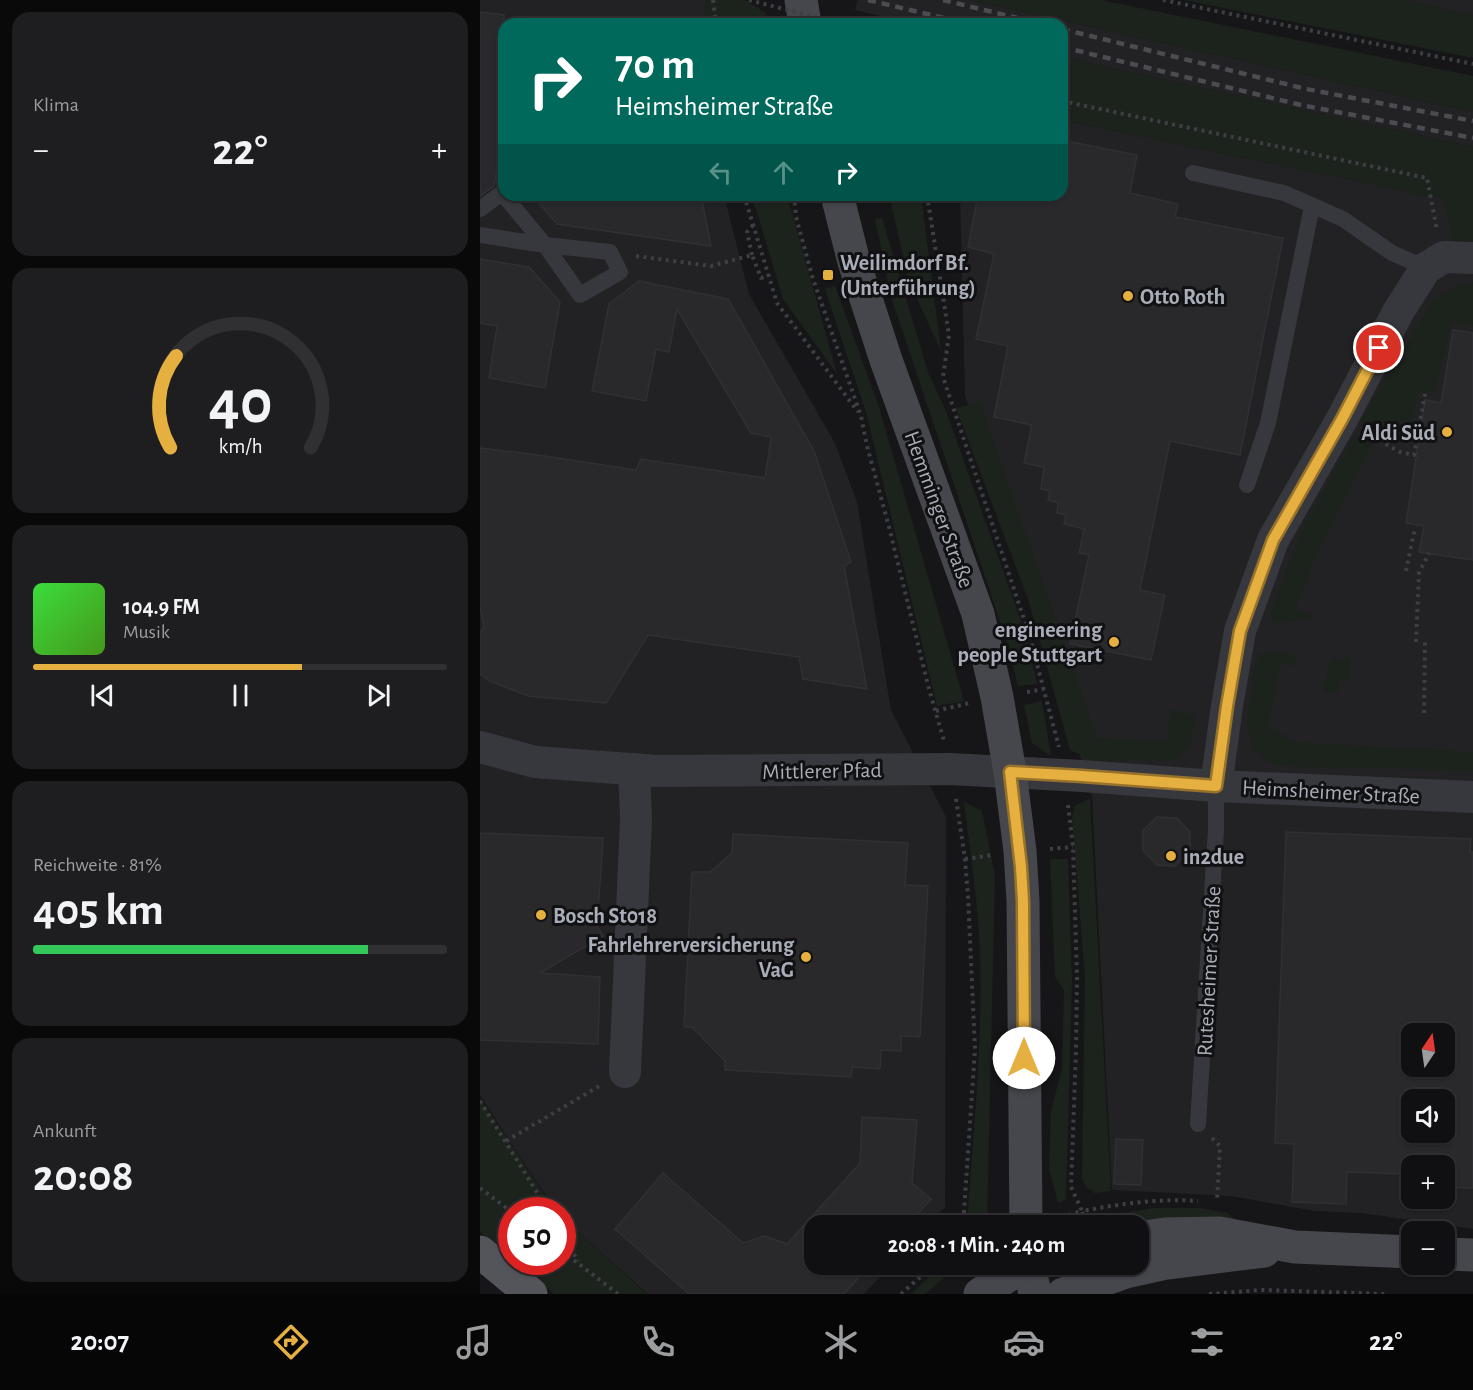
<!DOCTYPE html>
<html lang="de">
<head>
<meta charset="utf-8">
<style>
  :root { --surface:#101012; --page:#1e1e20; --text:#f1f3f6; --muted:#9c9d9f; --line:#303032; --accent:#e6b040 }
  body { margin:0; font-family:"Alegreya Sans",sans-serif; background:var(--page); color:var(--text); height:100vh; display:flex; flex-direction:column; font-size:22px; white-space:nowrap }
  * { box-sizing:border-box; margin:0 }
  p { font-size:20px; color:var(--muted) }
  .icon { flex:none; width:33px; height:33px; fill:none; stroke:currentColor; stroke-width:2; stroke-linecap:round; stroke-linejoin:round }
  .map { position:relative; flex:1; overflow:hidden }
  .details { display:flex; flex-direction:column; gap:12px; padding:12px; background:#09090a; width:480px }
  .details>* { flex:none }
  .hud { position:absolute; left:18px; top:18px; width:570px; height:183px; border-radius:18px; box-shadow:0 2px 4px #0004,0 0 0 2px var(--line); background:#00695c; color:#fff; overflow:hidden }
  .needle { width:39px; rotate:13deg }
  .controls { position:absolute; left:921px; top:1023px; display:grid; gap:12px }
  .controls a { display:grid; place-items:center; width:54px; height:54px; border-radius:12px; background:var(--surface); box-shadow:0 2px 4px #0004,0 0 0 2px var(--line); font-size:30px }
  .speed { position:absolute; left:18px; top:1197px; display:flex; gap:12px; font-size:30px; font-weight:700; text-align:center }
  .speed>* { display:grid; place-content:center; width:78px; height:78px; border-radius:50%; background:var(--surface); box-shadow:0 2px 4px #0004,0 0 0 2px var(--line); line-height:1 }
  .speed .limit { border:9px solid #d22; background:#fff; color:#111 }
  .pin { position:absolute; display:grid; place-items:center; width:51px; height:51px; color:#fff; margin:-26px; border:3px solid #fff; border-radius:50%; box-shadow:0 2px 6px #0007 }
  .me { position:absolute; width:66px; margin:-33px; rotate:0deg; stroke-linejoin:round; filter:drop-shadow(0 0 4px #0008) }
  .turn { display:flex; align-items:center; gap:21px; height:126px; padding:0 18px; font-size:27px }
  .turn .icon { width:78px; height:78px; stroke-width:2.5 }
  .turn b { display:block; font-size:42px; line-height:51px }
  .lanes { display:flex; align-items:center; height:57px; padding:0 18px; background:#0003; justify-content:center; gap:30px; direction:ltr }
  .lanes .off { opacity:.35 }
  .big { font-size:45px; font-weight:600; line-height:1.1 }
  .details .tile { flex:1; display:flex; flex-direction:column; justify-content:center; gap:9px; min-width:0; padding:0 21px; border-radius:18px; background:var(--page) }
  .details .dial { align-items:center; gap:0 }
  .dial svg { height:156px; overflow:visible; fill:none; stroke:var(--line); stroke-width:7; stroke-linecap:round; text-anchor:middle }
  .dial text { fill:var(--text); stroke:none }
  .song { display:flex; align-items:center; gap:18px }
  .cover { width:72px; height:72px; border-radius:9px; background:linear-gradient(135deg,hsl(120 70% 55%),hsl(100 70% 35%)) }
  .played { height:6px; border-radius:3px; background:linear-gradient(90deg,var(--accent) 65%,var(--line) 65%) }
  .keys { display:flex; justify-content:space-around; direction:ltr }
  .heat { display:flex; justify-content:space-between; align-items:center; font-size:33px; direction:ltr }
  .charge { height:9px; border-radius:4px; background:linear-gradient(90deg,#34c759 81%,var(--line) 0) }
  .trip { position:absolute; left:324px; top:1215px; width:345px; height:60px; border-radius:18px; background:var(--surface); box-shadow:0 2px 4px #0004,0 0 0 2px var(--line); font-weight:600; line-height:60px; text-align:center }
  .menu { display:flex; height:96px; justify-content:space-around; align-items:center; background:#060607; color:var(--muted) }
  .menu .icon { width:42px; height:42px }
  .menu .on { color:var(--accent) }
  .menu b { font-size:27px; color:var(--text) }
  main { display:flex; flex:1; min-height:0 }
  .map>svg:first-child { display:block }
  .built { fill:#222225; fill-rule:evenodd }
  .green { fill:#1c231d }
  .building { fill:#29292c; stroke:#303034; stroke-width:1.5; fill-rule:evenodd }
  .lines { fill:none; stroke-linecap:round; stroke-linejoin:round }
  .path { stroke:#3d3f44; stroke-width:4; stroke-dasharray:3 4.5; stroke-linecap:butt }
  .service { stroke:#37383d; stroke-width:16 }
  .minor { stroke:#37383d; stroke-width:32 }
  .secondary { stroke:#46474d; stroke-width:33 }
  .primary { stroke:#54555b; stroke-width:33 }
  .rail { stroke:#4b4c52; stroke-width:4.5; stroke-dasharray:8 6; stroke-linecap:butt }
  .path-bridge { stroke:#3d3f44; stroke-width:4; stroke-dasharray:3 4.5; stroke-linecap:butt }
  .route-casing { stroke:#96722a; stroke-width:15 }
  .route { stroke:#e6b040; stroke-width:10 }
  .poi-dot { fill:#e6b040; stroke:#111113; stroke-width:2 }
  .labels { text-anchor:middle; stroke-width:6; stroke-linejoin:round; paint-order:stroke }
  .poi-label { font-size:22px; font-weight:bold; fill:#a9adb7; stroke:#111113; text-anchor:start }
  .street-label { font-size:22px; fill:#a9adb7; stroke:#111113 }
</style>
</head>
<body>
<main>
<section class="details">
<div class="tile"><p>Klima</p>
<div class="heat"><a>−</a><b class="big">22°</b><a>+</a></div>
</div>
<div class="tile dial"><svg viewBox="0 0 100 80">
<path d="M14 69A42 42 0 1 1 86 69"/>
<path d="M14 69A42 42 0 0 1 17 22" stroke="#e6b040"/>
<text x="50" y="56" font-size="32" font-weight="700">40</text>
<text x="50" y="72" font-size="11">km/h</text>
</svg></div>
<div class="tile">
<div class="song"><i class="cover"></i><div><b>104.9 FM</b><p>Musik</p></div></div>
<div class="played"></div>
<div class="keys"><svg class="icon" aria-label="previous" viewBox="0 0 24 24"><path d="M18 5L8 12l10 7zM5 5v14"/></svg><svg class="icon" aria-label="pause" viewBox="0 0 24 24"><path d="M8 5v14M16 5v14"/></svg><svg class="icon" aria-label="next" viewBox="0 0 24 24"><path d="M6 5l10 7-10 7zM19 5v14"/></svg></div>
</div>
<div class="tile"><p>Reichweite · 81%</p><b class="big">405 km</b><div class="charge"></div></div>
<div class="tile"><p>Ankunft</p><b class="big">20:08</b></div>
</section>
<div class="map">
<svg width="993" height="1294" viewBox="0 0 993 1294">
  <rect width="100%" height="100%" fill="#161618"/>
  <g class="built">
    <polygon points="0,0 226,0 225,24 24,24 24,195 244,195 269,294 355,443 377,502 411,710 466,817 465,1207 448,1225 334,1226 334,1264 411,1265 384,1294 168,1294 83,1219 82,1210 76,1210 32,1145 0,1095"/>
    <polygon points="378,0 490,0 993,112 993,147 582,57 582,24 434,24 375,10"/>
    <polygon points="925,0 993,0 993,15 960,8"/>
    <path d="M582,120l382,79 10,41 19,3v986l-112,-16 -46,-2 -84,-15 -119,-6 -20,-393 -71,-248 -56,-153 -5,-201h102zM932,1034h32v32h-32zM932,1100h32v32h-32zM932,1166h32v32h-32z"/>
  </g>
  <g class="green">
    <polygon points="226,0 265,0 286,13 287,24 225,24"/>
    <polygon points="490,0 621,0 993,76 993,112"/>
    <polygon points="704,0 925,0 993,15 993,58"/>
    <polygon points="582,57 993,147 993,243 974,240 963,199 582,120"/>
    <polygon points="277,195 307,195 357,374 303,299 272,196"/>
    <polygon points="409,195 441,195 461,351 429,281"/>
    <polygon points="402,218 448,372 466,411 546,635 557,684 538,686 526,639 412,300 395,219"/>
    <polygon points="993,282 993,326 971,322 956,391 939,391 931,423 921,421 913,438 880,421 953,301 975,287"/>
    <polygon points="355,286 399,407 484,701 457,706 386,412 345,289"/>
    <polygon points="500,403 617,738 687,741 691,709 715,715 711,743 696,760 614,761 590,750 549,602 476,408"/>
    <polygon points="876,433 894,442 840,546 816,607 833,617 821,621 794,623 790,615 821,531"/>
    <polygon points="799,652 815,656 816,666 801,663 788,725 814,742 993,752 993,770 818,767 792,764 773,748 767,722 775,664 782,653"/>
    <polygon points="870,658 869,679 859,679 858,693 843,691 851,660"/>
    <polygon points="562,701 571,756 552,743 544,705"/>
    <polygon points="610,798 631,1191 615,1193 606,1187 602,1177 605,977 592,817 595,806"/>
    <path d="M484,802l18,9 13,64 -8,350h-20c6,-90 16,-182 13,-273 -2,-51 -10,-101 -16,-150z"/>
    <polygon points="570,859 588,859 592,982 586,1199 578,1203 569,1169 571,1111 582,1068 584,990 575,977"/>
    <polygon points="0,1098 75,1210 32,1210 31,1257 0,1232"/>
    <polygon points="674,1208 720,1208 747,1213 758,1222 686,1222 644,1225 618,1226 624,1216"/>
    <polygon points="83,1219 167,1294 74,1294 37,1262 82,1262"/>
    <polygon points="465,1265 497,1265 495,1267 467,1275 445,1294 431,1294 461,1266"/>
  </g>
  <g class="building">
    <polygon points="0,12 24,15 24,126 14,186 0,196"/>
    <polygon points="582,140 657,155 650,193 698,204 695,217 803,238 760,455 690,441 660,590 685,595 671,660 590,644 609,555 599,553 604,529 584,524 586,515 577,513 578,503 568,500 570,491 561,489 564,467 544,463 552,425 514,417 528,346 496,339 514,254 488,247 498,195 582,195"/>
    <polygon points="52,195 221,195 231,246 77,224"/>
    <polygon points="0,259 49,267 80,302 65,388 9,378 17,326 0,323"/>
    <polygon points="159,281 248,299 334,451 371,562 364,566 387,689 323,679 319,657 168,635 126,703 48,696 10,681 0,674 0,633 4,627 0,607 0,448 51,454 156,470 161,459 285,478 291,437 271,433 197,309 189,352 176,349 166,401 112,391 129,304"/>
    <polygon points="973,330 993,333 993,560 939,552 944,526 926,523 945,400 961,403"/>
    <polygon points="677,817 697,818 710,832 710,850 695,866 677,865 663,850 663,830"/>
    <path d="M806,832l185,7 -1,13h3v336l-29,-1v-21h-40v8l-57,-2 -1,32 -54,-2 2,-58 -19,-1zM932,1034h32v32h-32zM932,1100h32v32h-32z"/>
    <polygon points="0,833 123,838 117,926 123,936 60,973 120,977 118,1044 0,1040"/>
    <polygon points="253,834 428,843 425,885 448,886 440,1037 421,1036 421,1051 401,1050 400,1069 372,1067 371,1077 245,1070 245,1061 212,1027 204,1027 212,872 230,872 252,853"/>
    <polygon points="382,1117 437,1120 432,1183 451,1199 427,1226 334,1226 334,1264 391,1264 364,1294 209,1294 135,1229 183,1173 263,1243 285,1236 307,1244 380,1163"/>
    <polygon points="636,1139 663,1140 661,1185 634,1184"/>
  </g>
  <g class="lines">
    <g class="path">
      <polyline points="233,0 236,24"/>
      <polyline points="683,0 993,64"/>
      <polyline points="582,101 947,178 957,230"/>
      <polyline points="264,195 297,303 378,412"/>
      <polyline points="314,195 316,217 333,279 381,416 387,446 409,527 449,689 464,741"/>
      <polyline points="447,195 469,335 463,377 549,634 579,747"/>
      <polyline points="272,255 267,232 273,225"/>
      <polyline points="156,256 231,266 272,255 281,278 289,275"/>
      <polyline points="886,433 920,452 934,455 945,394"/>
      <polyline points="926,571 935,528"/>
      <polyline points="936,642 939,573 949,553"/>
      <polyline points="547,692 564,689"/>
      <polyline points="456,711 489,703"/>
      <polyline points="944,713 945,642"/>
      <polyline points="476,799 485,859 488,896 495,1049 483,1226"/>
      <path d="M588,805l5,42 4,131 -1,73 -5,136 11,24c39,-7 76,-13 116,-10"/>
      <polyline points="570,849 593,847"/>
      <polyline points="485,859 512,855"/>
      <polyline points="0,1101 68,1210"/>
      <polyline points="732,1138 740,1146 737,1202"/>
      <polyline points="26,1141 121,1085"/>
      <polyline points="0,1188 32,1212"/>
      <polyline points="574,1219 602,1211 607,1226"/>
      <polyline points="82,1235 98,1261"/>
      <polyline points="82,1251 138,1294"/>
      <polyline points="421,1294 455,1264"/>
      <polyline points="729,1294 781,1290 908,1294"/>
    </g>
    <g class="service">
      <polyline points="713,173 804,193 863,219 912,253 946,268"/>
      <polyline points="0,209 22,193 65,245 100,295 140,272 130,252 65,245 0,235"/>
      <polyline points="767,485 788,423 832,206"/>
      <polyline points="718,1124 736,829 736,786"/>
    </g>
    <g class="minor">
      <polyline points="0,747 55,762 177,771 470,769 602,776 736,786 993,797"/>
      <polyline points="736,786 747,706 760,631 793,540 862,419 918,312 946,268 964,257 993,258"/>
      <polyline points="145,1072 156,819 154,769"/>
    </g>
    <g class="secondary">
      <polyline points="321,0 325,24"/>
      <polyline points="357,195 374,262 406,360 498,614 517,697 530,772 540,851 543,901 546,1226"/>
      <polyline points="658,1238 685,1234 739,1233 815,1247 932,1252"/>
      <polyline points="964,1254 993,1255"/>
      <polyline points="549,1264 555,1294"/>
      <polyline points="500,1294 546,1264"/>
      <polyline points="583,1294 646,1272 687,1263 784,1251"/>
    </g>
    <polyline class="primary" points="0,1252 51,1294"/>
    <g class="rail">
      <polyline points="388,0 489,24"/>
      <polyline points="463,0 562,24"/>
      <polyline points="582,29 826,89 993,121"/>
      <polyline points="582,47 821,105 993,138"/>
    </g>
    <polyline class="path-bridge" points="269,0 362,24"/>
  </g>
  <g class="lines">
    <g class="route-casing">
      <polyline id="route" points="544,1058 543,901 541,867 530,772 602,776 736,786 747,706 760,631 793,540 862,419 899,348"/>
    </g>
    <use href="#route" class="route"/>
  </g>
  <g class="poi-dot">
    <rect x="342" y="269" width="12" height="12" rx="3"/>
    <circle cx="648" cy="296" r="6"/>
    <circle cx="967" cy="432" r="6"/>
    <circle cx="634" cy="642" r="6"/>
    <circle cx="691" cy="856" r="6"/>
    <circle cx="61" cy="915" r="6"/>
    <circle cx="326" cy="957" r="6"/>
  </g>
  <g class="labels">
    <g class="poi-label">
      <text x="360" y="270">Weilimdorf Bf.<tspan x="360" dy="25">(Unterführung)</tspan></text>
      <text x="660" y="304">Otto Roth</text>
      <text x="955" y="440" text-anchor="end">Aldi Süd</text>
      <text x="622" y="637" text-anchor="end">engineering<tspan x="622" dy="25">people Stuttgart</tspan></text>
      <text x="703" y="864">in2due</text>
      <text x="73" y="923">Bosch St018</text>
      <text x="314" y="952" text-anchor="end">Fahrlehrerversicherung<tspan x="314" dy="25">VaG</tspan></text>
    </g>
    <g class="street-label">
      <text transform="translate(460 509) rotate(70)" y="8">Hemminger Straße</text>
      <text transform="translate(342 770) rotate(-1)" y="8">Mittlerer Pfad</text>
      <text transform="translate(851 791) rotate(3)" y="8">Heimsheimer Straße</text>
      <text transform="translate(728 971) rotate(-87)" y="8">Rutesheimer Straße</text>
    </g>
  </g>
</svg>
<div class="controls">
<a><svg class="needle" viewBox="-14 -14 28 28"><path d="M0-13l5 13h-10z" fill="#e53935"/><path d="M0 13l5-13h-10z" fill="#9c9d9f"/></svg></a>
<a><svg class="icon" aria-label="sound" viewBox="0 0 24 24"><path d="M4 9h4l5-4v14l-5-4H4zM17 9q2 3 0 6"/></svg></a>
<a>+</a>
<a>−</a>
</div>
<div class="speed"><div class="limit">50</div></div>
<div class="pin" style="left:899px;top:348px;background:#d93025"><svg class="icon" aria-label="arrive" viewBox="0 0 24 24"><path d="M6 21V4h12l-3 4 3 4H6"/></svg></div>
<svg class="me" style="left:544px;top:1058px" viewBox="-20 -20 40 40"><circle r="19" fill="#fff"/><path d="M0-13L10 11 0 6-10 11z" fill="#e6b040"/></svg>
<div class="trip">20:08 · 1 Min. · 240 m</div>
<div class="hud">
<div class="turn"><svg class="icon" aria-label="right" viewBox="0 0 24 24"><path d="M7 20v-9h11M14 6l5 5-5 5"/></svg><div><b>70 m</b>Heimsheimer Straße</div></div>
<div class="lanes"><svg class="icon off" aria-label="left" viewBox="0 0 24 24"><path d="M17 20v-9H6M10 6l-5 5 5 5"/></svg><svg class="icon off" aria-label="ahead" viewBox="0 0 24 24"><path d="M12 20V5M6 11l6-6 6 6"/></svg><svg class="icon" aria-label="right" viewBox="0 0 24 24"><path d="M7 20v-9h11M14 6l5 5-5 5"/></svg></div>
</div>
</div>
</main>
<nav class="menu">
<b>20:07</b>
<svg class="icon on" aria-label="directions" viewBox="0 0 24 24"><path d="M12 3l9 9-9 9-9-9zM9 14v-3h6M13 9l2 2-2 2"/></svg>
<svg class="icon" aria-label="music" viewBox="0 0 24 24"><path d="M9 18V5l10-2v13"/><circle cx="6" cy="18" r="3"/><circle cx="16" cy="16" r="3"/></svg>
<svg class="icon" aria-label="phone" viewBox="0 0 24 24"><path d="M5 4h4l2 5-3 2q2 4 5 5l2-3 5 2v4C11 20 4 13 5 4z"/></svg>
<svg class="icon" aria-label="climate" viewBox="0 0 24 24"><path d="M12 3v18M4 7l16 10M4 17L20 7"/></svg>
<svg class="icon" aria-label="car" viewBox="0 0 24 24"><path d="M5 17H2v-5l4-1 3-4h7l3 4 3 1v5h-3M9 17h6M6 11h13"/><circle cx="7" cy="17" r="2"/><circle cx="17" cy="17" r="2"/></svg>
<svg class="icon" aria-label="filters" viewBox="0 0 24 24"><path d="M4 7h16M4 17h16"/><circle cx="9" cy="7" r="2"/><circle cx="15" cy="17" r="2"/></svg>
<b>22°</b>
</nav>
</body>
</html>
